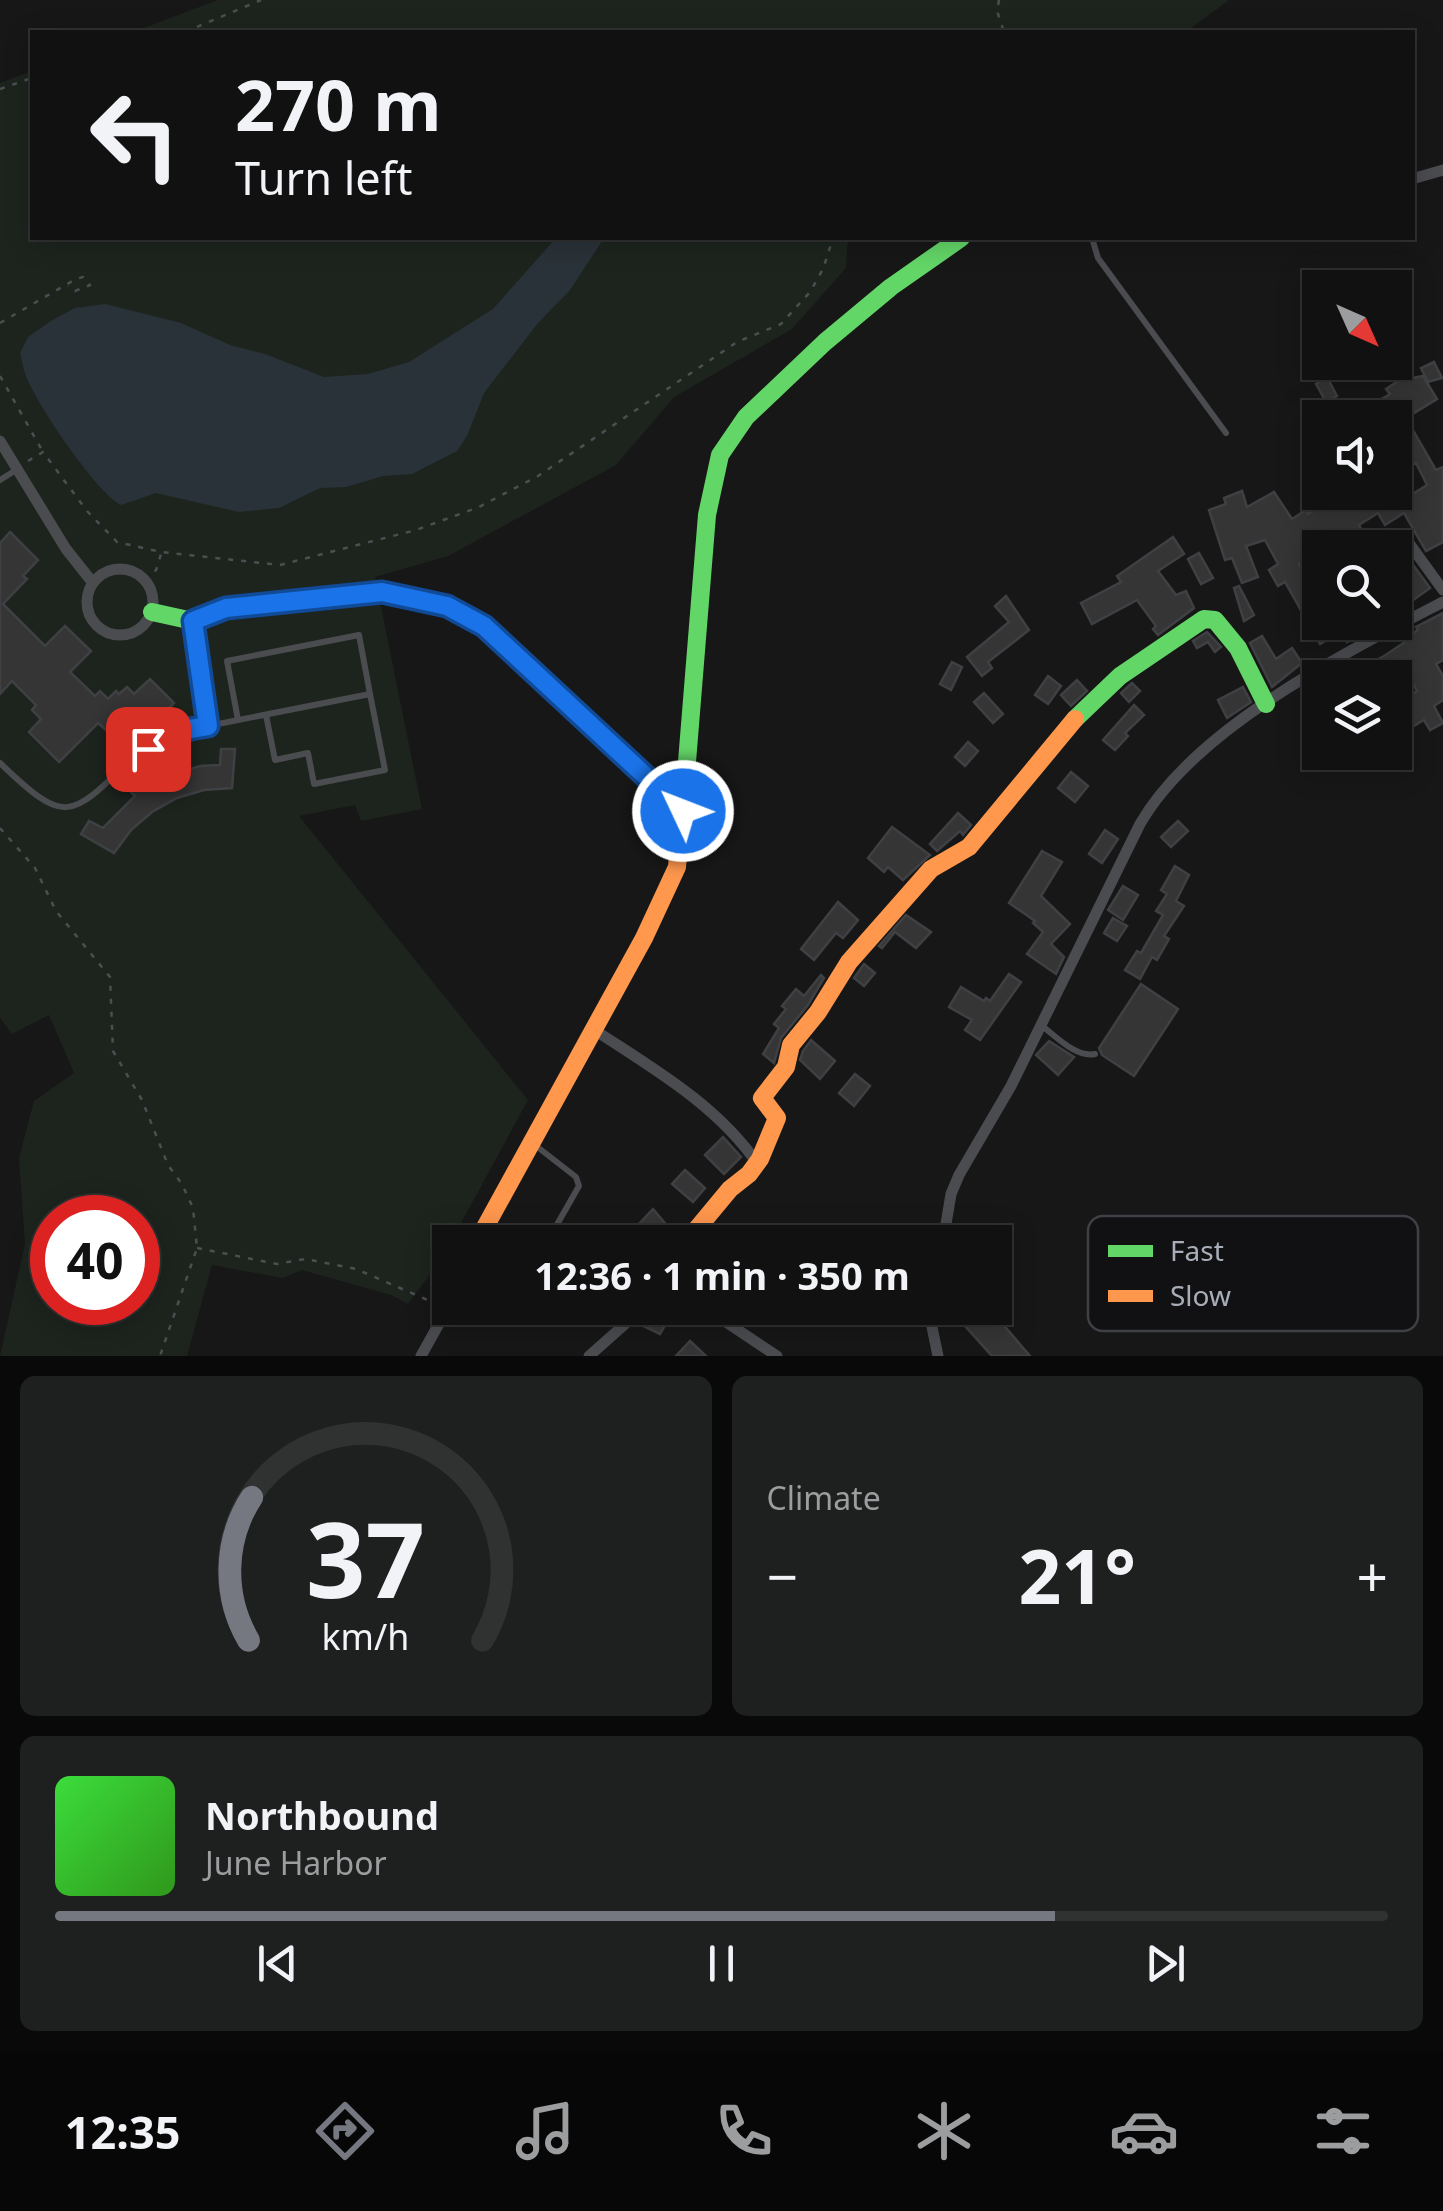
<!DOCTYPE html>
<html lang="en">
<head>
<meta charset="utf-8">
<style>
  :root { --surface:#111; --page:#1e1f1f; --text:#f1f3f6; --muted:#9c9d9f; --line:#303131; --accent:#757880 }
  body { margin:0; font-family:"Noto Sans",sans-serif; background:var(--page); color:var(--text); height:100vh; display:flex; flex-direction:column; font-size:38px; white-space:nowrap }
  * { box-sizing:border-box; margin:0 }
  p { font-size:32px; color:var(--muted) }
  .icon { flex:none; width:55px; height:55px; fill:none; stroke:currentColor; stroke-width:2; stroke-linecap:round; stroke-linejoin:round }
  .map { position:relative; height:1356px; overflow:hidden }
  .details { display:flex; flex-direction:column; gap:20px; padding:20px; background:#090909; flex:1 }
  .details>* { flex:none }
  .top-card { position:absolute; left:30px; top:30px; width:1385px; height:210px; border-radius:0px; box-shadow:0 5px 25px #0003,0 0 0 2px var(--line); background:#111; color:var(--text); overflow:hidden }
  .needle { width:65px; rotate:135deg }
  .buttons { position:absolute; left:1302px; top:270px; display:grid; gap:20px }
  .buttons a { display:grid; place-items:center; width:110px; height:110px; border-radius:0px; background:var(--surface); box-shadow:0 5px 25px #0003,0 0 0 2px var(--line); font-size:50px }
  .speed { position:absolute; left:30px; top:1195px; display:flex; gap:20px; font-size:50px; font-weight:700; text-align:center }
  .speed>* { display:grid; place-content:center; width:130px; height:130px; border-radius:50%; background:var(--surface); box-shadow:0 5px 25px #0003,0 0 0 2px var(--line); line-height:1 }
  .speed .limit { border:15px solid #d22; background:#fff; color:#111 }
  .pin { position:absolute; display:grid; place-items:center; width:85px; height:85px; color:#fff; margin:-42px; border-radius:20px; box-shadow:0 5px 15px #0006 }
  .me { position:absolute; width:110px; margin:-55px; rotate:313deg; stroke-linejoin:round; filter:drop-shadow(0 0 8px #0008) }
  .turn { display:flex; align-items:center; gap:35px; height:210px; padding:0 40px; font-size:45px }
  .turn .icon { width:130px; height:130px; stroke-width:2.5 }
  .turn b { display:block; font-size:70px; line-height:85px }
  .big { font-size:75px; font-weight:700; line-height:1.1 }
  .details .widget { flex:1; display:flex; flex-direction:column; justify-content:center; gap:15px; min-width:0; padding:0 35px; border-radius:15px; background:var(--page) }
  .details .dial { align-items:center; gap:0 }
  .dial svg { height:260px; overflow:visible; fill:none; stroke:var(--line); stroke-width:7; stroke-linecap:round; text-anchor:middle }
  .dial text { fill:var(--text); stroke:none }
  .song { display:flex; align-items:center; gap:30px }
  .cover { width:120px; height:120px; border-radius:15px; background:linear-gradient(135deg,hsl(120 70% 55%),hsl(110 70% 35%)) }
  .played { height:10px; border-radius:5px; background:linear-gradient(90deg,var(--accent) 75%,var(--line) 75%) }
  .keys { display:flex; justify-content:space-around; direction:ltr }
  .heat { display:flex; justify-content:space-between; align-items:center; font-size:55px; direction:ltr }
  .details .tiles { flex:1; display:grid; gap:20px; grid-template-columns:1fr 1fr }
  .widget:last-child { grid-column:span 2 }
  .trip { position:absolute; left:432px; top:1225px; width:580px; height:100px; border-radius:0px; background:var(--surface); box-shadow:0 5px 25px #0003,0 0 0 2px var(--line); font-weight:700; line-height:100px; text-align:center }
  .dock { display:flex; height:160px; justify-content:space-around; align-items:center; background:#070707; color:var(--muted) }
  .dock .icon { width:70px; height:70px }
  .dock .selected { color:var(--accent) }
  .dock b { font-size:45px; color:var(--text) }
  .map>svg:first-child { display:block }
  .green { fill:#1d241e; fill-rule:evenodd }
  .water { fill:#2a3239 }
  .building { fill:#353536; stroke:#3f4043; stroke-width:2.5 }
  .lines { fill:none; stroke-linecap:round; stroke-linejoin:round }
  .path { stroke:#4d4e52; stroke-width:2.5; stroke-dasharray:5 8; stroke-linecap:butt }
  .lane { stroke:#4b4c50; stroke-width:6 }
  .street { stroke:#4b4c50; stroke-width:11 }
  .fast { stroke:#63d668; stroke-width:18 }
  .slow { stroke:#ff974d; stroke-width:18 }
  .route-casing { stroke:#114b97; stroke-width:25 }
  .route { stroke:#1a73e8; stroke-width:18 }
  .key { fill:#111113; stroke:#3e4045; stroke-width:2.5 }
  .key-label { font-size:28px; fill:#a8adb8 }
</style>
</head>
<body>
<div class="map">
<svg width="1443" height="1356" viewBox="0 0 1443 1356">
  <rect width="100%" height="100%" fill="#171717"/>
  <g class="green">
    <polygon points="218,0 1229,0 1186,32 133,32"/>
    <path d="M32,71v167h816l-2,30 -54,61 -118,68 -58,68 -168,91 -73,21 47,232 -61,12 -6,-16 -56,11 229,284 -87,160 -33,44 -17,-9 -89,-25 -19,8 -71,-13 -25,91h-187l25,-112 -6,-86 15,-57 40,-28 -25,-58 -37,19 -12,-16v-935zM52,1218h86v84h-86z"/>
  </g>
  <path class="water" d="M556,238h48l-34,52 -32,33 -54,70 -17,43 -10,15 -45,23 -29,2 -37,11 -26,1 -41,20 -40,4 -83,-19 -35,12c-25,-13 -84,-100 -95,-129 -3,-7 -4,-16 -6,-23l8,-16 23,-16 24,-13 30,-4 76,19 49,22 35,9 59,23 44,-3 41,-12 84,-53z"/>
  <g class="building">
    <polygon points="1434,362 1442,378 1428,382 1421,368"/>
    <polygon points="1423,376 1437,399 1406,418 1436,470 1443,467 1443,542 1426,551 1404,513 1385,525 1378,513 1359,525 1362,531 1343,540 1339,548 1320,548 1320,552 1299,564 1320,605 1320,622 1375,622 1377,626 1347,642 1342,631 1320,644 1285,582 1278,586 1269,570 1278,564 1265,540 1246,546 1258,577 1242,583 1232,558 1225,560 1209,510 1226,504 1224,498 1242,491 1247,507 1274,492 1292,519 1306,510 1308,514 1333,498 1328,492 1385,492 1393,506 1427,485 1416,463 1406,469 1401,460 1395,464 1395,418 1384,418 1375,403 1390,394 1386,389 1398,381"/>
    <polygon points="1327,377 1337,396 1326,402 1316,384"/>
    <polygon points="10,532 38,560 23,576 27,579 3,604 45,646 65,626 91,651 70,672 95,696 100,691 108,699 116,691 119,694 127,687 134,694 150,679 174,703 142,735 145,743 142,753 151,755 155,764 169,759 175,774 200,766 220,765 221,749 235,749 232,788 204,790 177,798 152,812 131,830 114,853 81,834 89,821 103,828 135,796 123,784 137,773 134,766 138,758 98,723 59,762 29,732 41,719 32,710 36,705 12,681 0,694 0,543"/>
    <polygon points="1173,537 1184,554 1158,571 1176,595 1186,591 1194,608 1158,635 1153,629 1156,626 1137,600 1092,624 1081,603 1121,582 1117,576"/>
    <polygon points="1400,547 1430,588 1405,606 1407,610 1395,616 1395,548"/>
    <polygon points="1199,553 1213,578 1201,584 1188,559"/>
    <polygon points="1239,586 1254,615 1244,621 1234,588"/>
    <polygon points="1006,596 1029,630 988,662 992,668 982,676 967,657 1009,622 995,606"/>
    <polygon points="1443,613 1443,660 1436,664 1443,676 1443,700 1434,706 1443,723 1430,730 1424,720 1395,737 1395,706 1417,691 1406,670 1393,678 1335,678 1337,669 1351,662 1360,668 1384,656 1408,640 1406,637 1418,630 1416,627"/>
    <polygon points="1207,632 1221,647 1215,652 1208,642 1197,648 1193,641"/>
    <polygon points="1262,636 1276,659 1292,648 1302,663 1272,687 1250,643"/>
    <polygon points="952,662 962,667 951,690 940,684"/>
    <polygon points="1048,676 1061,686 1048,704 1035,695"/>
    <polygon points="1077,680 1087,691 1071,706 1061,695"/>
    <polygon points="1132,683 1140,691 1129,702 1121,693"/>
    <polygon points="1243,687 1251,702 1227,718 1218,700"/>
    <polygon points="984,693 1003,714 993,723 974,702"/>
    <polygon points="1134,705 1144,715 1125,733 1128,736 1115,750 1103,740"/>
    <polygon points="968,742 978,751 965,766 955,757"/>
    <polygon points="1071,772 1088,786 1075,802 1058,788"/>
    <polygon points="958,813 971,825 963,835 960,831 937,851 930,844"/>
    <polygon points="1178,821 1188,831 1171,847 1161,837"/>
    <polygon points="892,827 930,855 903,880 888,867 884,872 868,858"/>
    <polygon points="1105,830 1118,839 1102,863 1089,854"/>
    <polygon points="1042,851 1062,862 1041,896 1070,924 1051,944 1064,957 1056,974 1027,954 1043,932 1033,923 1035,921 1009,903"/>
    <polygon points="1175,866 1189,875 1176,901 1184,906 1164,936 1169,939 1157,960 1152,957 1140,979 1125,970 1137,951 1141,953 1163,915 1156,911 1167,894 1161,890"/>
    <polygon points="1123,886 1138,895 1123,920 1108,910"/>
    <polygon points="838,902 858,920 843,938 836,933 814,960 801,949"/>
    <polygon points="906,915 931,932 916,948 895,932 882,948 879,946"/>
    <polygon points="1113,918 1127,926 1117,941 1104,933"/>
    <polygon points="864,964 875,973 864,986 854,978"/>
    <polygon points="1009,974 1021,982 980,1040 965,1030 972,1020 949,1007 961,987 984,1001 986,998 990,1001"/>
    <polygon points="821,975 824,978 808,1005 781,1038 774,1063 763,1054 779,1028 774,1024 786,1009 782,1006 796,989 804,996"/>
    <polygon points="1141,984 1178,1009 1134,1076 1102,1055 1099,1048"/>
    <polygon points="811,1040 835,1061 820,1079 800,1060 803,1051"/>
    <polygon points="1049,1041 1074,1057 1058,1075 1036,1055"/>
    <polygon points="855,1074 870,1086 854,1106 839,1093"/>
    <polygon points="723,1137 741,1157 724,1174 705,1155"/>
    <polygon points="685,1170 705,1188 693,1202 672,1184"/>
    <polygon points="653,1209 676,1236 674,1242 622,1242"/>
    <polygon points="645,1308 658,1312 660,1309 671,1315 660,1334 637,1323"/>
    <polygon points="967,1308 989,1308 1030,1356 992,1356 957,1317"/>
    <polygon points="690,1341 706,1356 676,1356"/>
  </g>
  <g class="lines">
    <g class="path">
      <polyline points="999,0 997,11 1004,32"/>
      <polyline points="185,32 261,0"/>
      <polyline points="0,89 32,78"/>
      <polyline points="0,323 76,279 83,277 90,285 75,291 68,286"/>
      <polyline points="0,376 43,452"/>
      <polyline points="28,461 43,452 87,511 117,542 161,552 280,565 416,530 479,507 538,476 737,342 781,324 810,292 823,269 833,238"/>
      <polyline points="146,581 156,570 161,554"/>
      <polyline points="0,828 35,868 56,911 110,977 113,1051 142,1100 168,1165 182,1184 193,1208 197,1248 160,1356"/>
      <polyline points="197,1248 277,1264 305,1259 356,1269 437,1304"/>
    </g>
    <g class="lane">
      <polyline points="1092,238 1098,258 1226,433"/>
      <polyline points="0,480 16,470"/>
      <polyline points="238,720 227,661 359,635 370,694"/>
      <polyline points="208,726 370,694 385,770 314,784 308,753 275,760 266,715"/>
      <polyline points="148,749 190,729 208,726 193,623"/>
      <path d="M0,763c64,61 69,58 131,-4"/>
      <path d="M1042,1026c15,11 34,32 53,28"/>
      <polyline points="531,1142 576,1177 579,1186 547,1242"/>
      <polyline points="448,1309 476,1319 501,1308"/>
    </g>
    <g class="street">
      <polyline points="1412,179 1443,170"/>
      <polyline points="0,441 66,549 93,583"/>
      <path d="M1348,548c19,-9 38,-18 58,-9l37,51"/>
      <circle cx="120" cy="602" r="33"/>
      <polyline points="1312,572 1320,566"/>
      <path d="M593,1029c59,39 123,75 164,134"/>
      <path d="M943,1242l8,-48 8,-19 52,-89 129,-262c56,-97 205,-171 303,-222"/>
      <polyline points="705,1308 777,1356"/>
      <polyline points="933,1308 932,1327 938,1356"/>
      <polyline points="421,1356 450,1304"/>
      <polyline points="589,1356 624,1325 636,1308"/>
    </g>
    <g class="fast">
      <polyline points="152,612 193,621 226,609 382,592 447,606 484,625 683,811 678,856"/>
      <polyline points="1075,719 1120,676 1204,619 1215,620 1238,648 1266,704"/>
      <polyline points="683,811 707,515 720,455 746,417 825,342 891,287 961,238"/>
    </g>
    <g class="slow">
      <polyline points="477,1242 644,938 677,867 678,856"/>
      <polyline points="686,1242 730,1189 749,1174 760,1159 777,1118 762,1098 786,1067 791,1045 818,1012 849,962 931,869 969,847 1075,719"/>
    </g>
  </g>
  <g class="lines">
    <g class="route-casing">
      <polyline id="route" points="148,749 190,729 208,726 193,621 226,608 382,592 447,606 484,626 683,811"/>
    </g>
    <use href="#route" class="route"/>
  </g>
  <rect x="1088" y="1216" width="330" height="115" rx="15" class="key"/>
  <rect x="1108" y="1245" width="45" height="12" fill="#63d668"/>
  <rect x="1108" y="1290" width="45" height="12" fill="#ff974d"/>
  <g class="key-label">
    <text x="1170" y="1261">Fast</text>
    <text x="1170" y="1306">Slow</text>
  </g>
</svg>
<div class="buttons">
<a><svg class="needle" viewBox="-14 -14 28 28"><path d="M0-13l5 13h-10z" fill="#e53935"/><path d="M0 13l5-13h-10z" fill="#9c9d9f"/></svg></a>
<a><svg class="icon" aria-label="sound" viewBox="0 0 24 24"><path d="M4 9h4l5-4v14l-5-4H4zM17 9q2 3 0 6"/></svg></a>
<a><svg class="icon" aria-label="search" viewBox="0 0 24 24"><circle cx="10" cy="10" r="6"/><path d="M15 15l6 6"/></svg></a>
<a><svg class="icon" aria-label="layers" viewBox="0 0 24 24"><path d="M12 4l9 5-9 5-9-5zM3 14l9 5 9-5"/></svg></a>
</div>
<div class="speed"><div class="limit">40</div></div>
<div class="pin" style="left:148px;top:749px;background:#d93025"><svg class="icon" aria-label="arrive" viewBox="0 0 24 24"><path d="M6 21V4h12l-3 4 3 4H6"/></svg></div>
<svg class="me" style="left:683px;top:811px" viewBox="-20 -20 40 40"><circle r="17" fill="#1a73e8" stroke="#fff" stroke-width="3"/><path d="M0-11L8 9 0 5-8 9z" fill="#fff"/></svg>
<div class="trip">12:36 · 1 min · 350 m</div>
<div class="top-card">
<div class="turn"><svg class="icon" aria-label="left" viewBox="0 0 24 24"><path d="M17 20v-9H6M10 6l-5 5 5 5"/></svg><div><b>270 m</b>Turn left</div></div>
</div>
</div>
<section class="details">
<div class="tiles">
<div class="widget dial"><svg viewBox="0 0 100 80">
<path d="M14 69A42 42 0 1 1 86 69"/>
<path d="M14 69A42 42 0 0 1 15 25" stroke="#757880"/>
<text x="50" y="56" font-size="32" font-weight="700">37</text>
<text x="50" y="72" font-size="11">km/h</text>
</svg></div>
<div class="widget"><p>Climate</p>
<div class="heat"><a>−</a><b class="big">21°</b><a>+</a></div>
</div>
<div class="widget">
<div class="song"><i class="cover"></i><div><b>Northbound</b><p>June Harbor</p></div></div>
<div class="played"></div>
<div class="keys"><svg class="icon" aria-label="previous" viewBox="0 0 24 24"><path d="M18 5L8 12l10 7zM5 5v14"/></svg><svg class="icon" aria-label="pause" viewBox="0 0 24 24"><path d="M8 5v14M16 5v14"/></svg><svg class="icon" aria-label="next" viewBox="0 0 24 24"><path d="M6 5l10 7-10 7zM19 5v14"/></svg></div>
</div>
</div>
</section>
<nav class="dock">
<b>12:35</b>
<svg class="icon selected" aria-label="directions" viewBox="0 0 24 24"><path d="M12 3l9 9-9 9-9-9zM9 14v-3h6M13 9l2 2-2 2"/></svg>
<svg class="icon" aria-label="music" viewBox="0 0 24 24"><path d="M9 18V5l10-2v13"/><circle cx="6" cy="18" r="3"/><circle cx="16" cy="16" r="3"/></svg>
<svg class="icon" aria-label="phone" viewBox="0 0 24 24"><path d="M5 4h4l2 5-3 2q2 4 5 5l2-3 5 2v4C11 20 4 13 5 4z"/></svg>
<svg class="icon" aria-label="climate" viewBox="0 0 24 24"><path d="M12 3v18M4 7l16 10M4 17L20 7"/></svg>
<svg class="icon" aria-label="car" viewBox="0 0 24 24"><path d="M5 17H2v-5l4-1 3-4h7l3 4 3 1v5h-3M9 17h6M6 11h13"/><circle cx="7" cy="17" r="2"/><circle cx="17" cy="17" r="2"/></svg>
<svg class="icon" aria-label="filters" viewBox="0 0 24 24"><path d="M4 7h16M4 17h16"/><circle cx="9" cy="7" r="2"/><circle cx="15" cy="17" r="2"/></svg>
</nav>
</body>
</html>
